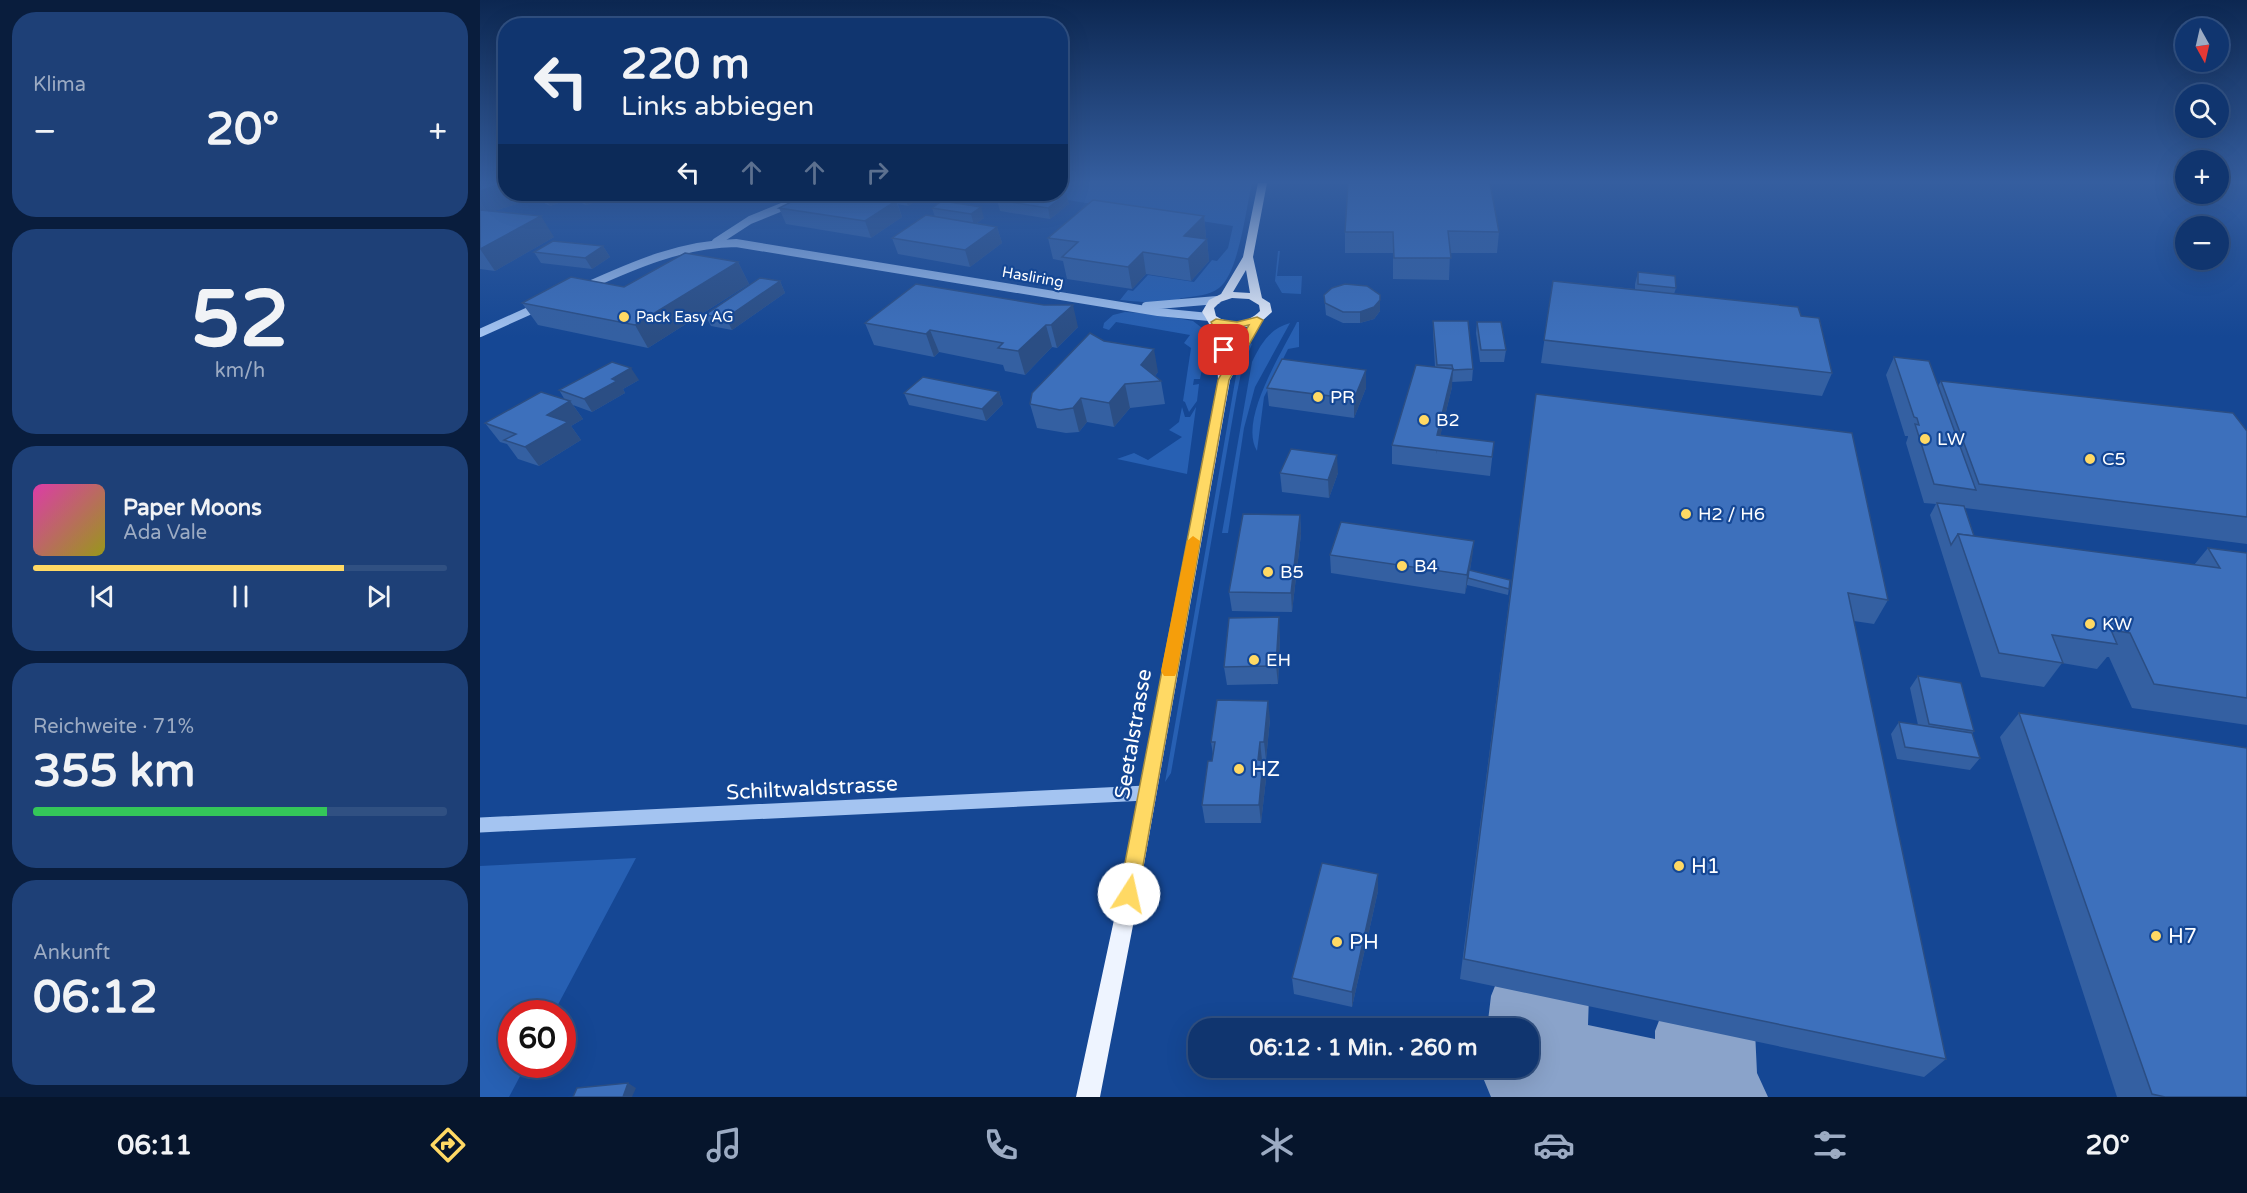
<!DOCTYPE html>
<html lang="de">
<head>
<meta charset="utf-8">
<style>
  :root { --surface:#10356f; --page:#1e4077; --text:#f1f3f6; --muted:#9cabc3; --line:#305082; --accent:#ffd964 }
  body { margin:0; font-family:"Varela Round",sans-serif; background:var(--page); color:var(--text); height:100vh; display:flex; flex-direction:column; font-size:22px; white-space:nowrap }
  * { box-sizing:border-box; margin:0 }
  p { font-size:20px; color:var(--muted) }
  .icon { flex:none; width:33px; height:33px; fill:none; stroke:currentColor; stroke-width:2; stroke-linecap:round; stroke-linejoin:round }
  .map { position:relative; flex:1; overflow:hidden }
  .sheet { display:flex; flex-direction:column; gap:12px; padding:12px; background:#091d3d; width:480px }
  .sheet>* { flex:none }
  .hud { position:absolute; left:18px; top:18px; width:570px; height:183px; border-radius:24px; box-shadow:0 6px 24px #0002,0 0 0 2px var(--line); background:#10356f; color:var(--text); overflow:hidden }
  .needle { width:39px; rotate:172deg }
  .controls { position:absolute; left:1695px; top:18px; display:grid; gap:12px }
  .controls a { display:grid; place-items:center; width:54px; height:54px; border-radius:50%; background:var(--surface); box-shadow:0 6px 24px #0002,0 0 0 2px var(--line); font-size:30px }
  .speed { position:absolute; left:18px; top:1000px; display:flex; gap:12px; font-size:30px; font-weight:700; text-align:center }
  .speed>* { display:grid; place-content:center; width:78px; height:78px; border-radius:50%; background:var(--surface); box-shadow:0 6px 24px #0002,0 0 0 2px var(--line); line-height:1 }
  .speed .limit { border:9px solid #d22; background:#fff; color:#111 }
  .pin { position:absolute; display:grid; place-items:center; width:51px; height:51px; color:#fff; margin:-26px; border-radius:12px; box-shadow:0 3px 9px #0006 }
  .me { position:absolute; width:66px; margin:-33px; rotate:10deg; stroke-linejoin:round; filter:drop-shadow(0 0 4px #0008) }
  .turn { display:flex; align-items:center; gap:21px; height:126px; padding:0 24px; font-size:27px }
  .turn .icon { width:78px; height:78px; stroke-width:2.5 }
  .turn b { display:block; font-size:42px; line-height:51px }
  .lanes { display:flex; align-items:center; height:57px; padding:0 24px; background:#0003; justify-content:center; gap:30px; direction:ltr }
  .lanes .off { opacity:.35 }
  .big { font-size:45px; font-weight:700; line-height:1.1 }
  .sheet .widget { flex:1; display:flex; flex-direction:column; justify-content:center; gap:9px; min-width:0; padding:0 21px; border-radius:24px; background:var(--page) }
  .sheet .dial { align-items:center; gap:0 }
  .dial b { font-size:78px; line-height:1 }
  .song { display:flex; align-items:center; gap:18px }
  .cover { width:72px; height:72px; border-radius:9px; background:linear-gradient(135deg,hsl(320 70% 55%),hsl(60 70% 35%)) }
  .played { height:6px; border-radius:3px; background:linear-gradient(90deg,var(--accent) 75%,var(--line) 75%) }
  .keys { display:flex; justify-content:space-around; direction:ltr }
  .heat { display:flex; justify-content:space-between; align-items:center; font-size:33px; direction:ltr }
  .charge { height:9px; border-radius:4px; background:linear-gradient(90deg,#34c759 71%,var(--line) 0) }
  .trip { position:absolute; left:708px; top:1018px; width:351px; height:60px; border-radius:24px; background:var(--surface); box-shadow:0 6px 24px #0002,0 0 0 2px var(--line); font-weight:700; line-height:60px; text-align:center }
  .tabs { display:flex; height:96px; justify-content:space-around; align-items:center; background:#06152c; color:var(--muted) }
  .tabs .icon { width:42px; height:42px }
  .tabs .on { color:var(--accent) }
  .tabs b { font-size:27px; color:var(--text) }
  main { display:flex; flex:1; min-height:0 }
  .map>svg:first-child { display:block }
  .green { fill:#2760b3 }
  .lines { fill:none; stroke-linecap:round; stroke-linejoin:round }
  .taxiway { fill:#8aa3ca; fill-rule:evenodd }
  .minor-far1 { stroke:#a4c4f1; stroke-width:8 }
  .minor { stroke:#a4c4f1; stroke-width:15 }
  .major { fill:#eef4ff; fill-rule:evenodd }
  .wall { fill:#3460a2 }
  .shaded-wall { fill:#2b4e84 }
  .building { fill:#3d70bc; stroke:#2b4e84; stroke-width:1.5 }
  .route { fill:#ffd964; stroke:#a68d41; stroke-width:1.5 }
  .slow { fill:#f59e0b }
  .poi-dot { fill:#ffd964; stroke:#154794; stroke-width:2 }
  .labels { text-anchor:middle; stroke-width:4.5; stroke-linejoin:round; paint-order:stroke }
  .far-street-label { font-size:15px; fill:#fff; stroke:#154794 }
  .far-poi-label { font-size:15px; fill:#fff; stroke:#154794; text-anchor:start }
  .poi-label { font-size:18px; fill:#fff; stroke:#154794; text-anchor:start }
  .near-street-label { font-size:21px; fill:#fff; stroke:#154794 }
  .near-poi-label { font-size:21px; fill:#fff; stroke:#154794; text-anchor:start }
</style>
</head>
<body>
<main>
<section class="sheet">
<div class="widget"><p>Klima</p>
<div class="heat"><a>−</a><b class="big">20°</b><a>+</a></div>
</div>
<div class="widget dial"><b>52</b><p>km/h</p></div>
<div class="widget">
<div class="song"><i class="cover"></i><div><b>Paper Moons</b><p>Ada Vale</p></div></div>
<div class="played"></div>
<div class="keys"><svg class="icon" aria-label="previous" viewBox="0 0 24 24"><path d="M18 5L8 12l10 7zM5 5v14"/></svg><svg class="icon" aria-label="pause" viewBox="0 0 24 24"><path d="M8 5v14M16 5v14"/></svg><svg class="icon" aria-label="next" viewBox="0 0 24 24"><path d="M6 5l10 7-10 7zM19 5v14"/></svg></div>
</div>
<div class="widget"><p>Reichweite · 71%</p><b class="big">355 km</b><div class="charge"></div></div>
<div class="widget"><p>Ankunft</p><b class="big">06:12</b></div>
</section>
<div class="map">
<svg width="1767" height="1097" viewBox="0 0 1767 1097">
  <rect width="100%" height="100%" fill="#154794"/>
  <g class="green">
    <path d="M581,183l178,1 13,-1c-6,25 -13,90 -33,105 -11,8 -24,8 -36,10 -3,0 -5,2 -8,3 -13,4 -41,0 -55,-1l8,-10 5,1 15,-16 46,7 18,-22 5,1 11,-13 5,-22 -185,-29 12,-3z"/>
    <polygon points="798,251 800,251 797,276 822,276 821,294 802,293 795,281"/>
    <polygon points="645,312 691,315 691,317 713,321 726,331 728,341 720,379 714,379 713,385 719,384 717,401 709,412 705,402 703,401 711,348 704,343 710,335 636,322 629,330 623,328 624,323 633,315"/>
    <path d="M817,322h2v25l-11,2 -24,48 -7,54c-19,-31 26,-100 40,-129z"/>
    <path d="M810,323l-35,64 -11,41 -16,105h-6l30,-171c8,-17 18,-34 38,-39z"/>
    <polygon points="770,343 772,344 762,368 757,393 691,773 685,782 757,370"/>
    <polygon points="702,407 705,417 710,417 716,407 707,474 637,459 654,453 668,460 702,437 689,430 699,422"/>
    <polygon points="156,858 73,1014 32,1014 32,1065 46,1065 29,1097 0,1097 0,866"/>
  </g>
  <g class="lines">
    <polygon class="taxiway" points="1060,947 1095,961 1109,996 1108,1025 1175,1039 1175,1031 1189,995 1225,981 1261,995 1275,1031 1277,1073 1288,1097 1011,1097 999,1068 1048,1068 1048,1029 1007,1029 1011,996 1025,961"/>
    <g class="minor-far1">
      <polyline points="236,242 270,220 334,194"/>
      <path d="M105,287c49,-22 96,-43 151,-44l422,69 51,5"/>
      <polyline points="666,306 737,300"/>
      <polyline points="0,333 60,306"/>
    </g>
    <polyline class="minor" points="0,825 666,793"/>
    <path class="major" d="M778,183h9l-14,74 9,41 8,5 2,9 -10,9 -32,59 -95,535 -35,182h-24l39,-182 103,-535c-1,-31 2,-41 -16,-68l7,-12 12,-6 22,-37zM766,270l4,23 -17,-1zM752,298l17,1 10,6 1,6c-12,12 -29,15 -44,5l-2,-8 6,-6zM768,327l-19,32v-20l-5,-11z"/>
  </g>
  <g class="wall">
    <polygon points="0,183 26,194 140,194 106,205 92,198 70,206 55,198 14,211 74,237 15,271 0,269"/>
    <polygon points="1738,183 1754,183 1743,195 1737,194 1738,194"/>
    <polygon points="391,194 447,194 428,206 418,204 422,217 391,238 306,224 299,208 393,197"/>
    <polygon points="586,194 589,204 570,219 520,211 517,200"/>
    <polygon points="462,201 504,218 497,223 517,227 522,243 490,267 418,254 412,238 455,217 452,208"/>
    <polygon points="724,216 726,237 725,239 727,239 729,261 711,281 666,274 652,289 587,279 583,261 573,259 568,238"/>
    <polygon points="865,232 1019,232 1017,253 970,253 969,280 913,279 913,253 865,253"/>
    <polygon points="123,246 130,257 112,269 61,263 54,252"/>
    <polygon points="258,262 269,284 168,348 58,325 42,303 144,287"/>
    <polygon points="1158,272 1196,288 1194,294 1321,316 1352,373 1342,396 1061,363 1073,281 1155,289 1155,284"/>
    <polygon points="300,281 305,293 252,330 231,326 225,315"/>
    <polygon points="436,284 598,327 577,348 572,347 545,375 525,371 523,365 459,352 454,357 394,345 385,323"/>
    <polygon points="844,295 900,311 894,319 880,323 863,323 846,315"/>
    <polygon points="953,321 993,369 992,381 972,382 972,380 972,387 960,436 1014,442 1010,476 912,464 912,445 955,367 953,332"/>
    <polygon points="997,322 1026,350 1024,362 1000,362 996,333"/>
    <polygon points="1414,357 1458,386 1461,381 1767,431 1767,544 1485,508 1494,536 1714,565 1728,548 1767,553 1767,725 1652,708 1629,657 1627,657 1617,669 1582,663 1564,687 1501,677 1450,515 1456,504 1444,503 1426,443 1428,437 1428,436 1425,436 1406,375"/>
    <polygon points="886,370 886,388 874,418 789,406 787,388"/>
    <polygon points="678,372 675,376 681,381 685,404 650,408 634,427 607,422 599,432 586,433 557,428 550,404"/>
    <polygon points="159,380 143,389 145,393 112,412 93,405 103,419 91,426 101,440 59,466 38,459 27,444 20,442 5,423 85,400 79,390"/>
    <polygon points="519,392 523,404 506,421 429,405 424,393"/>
    <polygon points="1056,394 1408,600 1394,624 1374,621 1466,1059 1444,1077 980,979"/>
    <polygon points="800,473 858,473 849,498 802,492"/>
    <polygon points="820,515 821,534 812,612 752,611 749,592"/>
    <polygon points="994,541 990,570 1030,580 1028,595 987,585 985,594 851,573 850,555"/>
    <polygon points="800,636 798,684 747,685 744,667"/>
    <polygon points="1438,676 1494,731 1492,734 1500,758 1490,770 1417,759 1411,734 1419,722 1438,725 1430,688"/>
    <polygon points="1539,713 1767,1097 1637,1097 1520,737"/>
    <polygon points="790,719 786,760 782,761 783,761 786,779 781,823 725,823 722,805 733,755 731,742"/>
    <polygon points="898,891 872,1007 814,994 812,978"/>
  </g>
  <g class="shaded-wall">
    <polygon points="24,183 26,183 26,194 52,194 55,198 2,215 0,212 0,191"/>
    <polygon points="1751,183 1754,183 1743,195"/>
    <polygon points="62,194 89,194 92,198 70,206"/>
    <polygon points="99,194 140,194 106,205"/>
    <polygon points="427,194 447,194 428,206 424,195"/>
    <polygon points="586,194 589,204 570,219 568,208"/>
    <polygon points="416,201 422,217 391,238 385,221"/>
    <polygon points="501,207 504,218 494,225 491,214"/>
    <polygon points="61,216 74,237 15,271 0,249"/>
    <polygon points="724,216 726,237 707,257 704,236"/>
    <polygon points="517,227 522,243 490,267 485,250"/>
    <polygon points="727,239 729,261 711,281 708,259"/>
    <polygon points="123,246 130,257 112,269 105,258"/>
    <polygon points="663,252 666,274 652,289 648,267"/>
    <polygon points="258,262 269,284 168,348 155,325"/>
    <polygon points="300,281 305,293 252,330 246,318"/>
    <polygon points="900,300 900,311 894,319 880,323 880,312"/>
    <polygon points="593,305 598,327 577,348 571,325"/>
    <polygon points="566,325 572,347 545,375 538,351"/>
    <polygon points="450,330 459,352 454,357 446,334"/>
    <polygon points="674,349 678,372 670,382 661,365"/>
    <polygon points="151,368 159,380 143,389 145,393 112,412 104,399 132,379"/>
    <polygon points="973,369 972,387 956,454 957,435"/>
    <polygon points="886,370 886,388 874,418 874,399"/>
    <polygon points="645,384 650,408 634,427 629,403"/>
    <polygon points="519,392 523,404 506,421 502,409"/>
    <polygon points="601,398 607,422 599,432 593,408"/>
    <polygon points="90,401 103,419 91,426 101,440 59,466 45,447 67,415"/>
    <polygon points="857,455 858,473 849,498 848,480"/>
    <polygon points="820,515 821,534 812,612 811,593"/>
    <polygon points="994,541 992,559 985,594 987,575"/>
    <polygon points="799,617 800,636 798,684 796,666"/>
    <polygon points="788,701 790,719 786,760 784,742"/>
    <polygon points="780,742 782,760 778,760"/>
    <polygon points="783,761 786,779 781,823 779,805"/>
    <polygon points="898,874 898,891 872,1007 872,992"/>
    <polygon points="148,1083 156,1088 152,1097 143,1097"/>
  </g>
  <g class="building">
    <polygon points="0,183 24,183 0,191"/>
    <polygon points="868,183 1010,183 1019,232 968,231 971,258 914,258 913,232 865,232"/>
    <polygon points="580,193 586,194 568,208 517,200 526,194"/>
    <polygon points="327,194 367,194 416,201 385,221 299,208"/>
    <polygon points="413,194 427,194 424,195"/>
    <polygon points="613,200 724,216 704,236 727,239 708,259 663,252 648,267 582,257 598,242 568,238"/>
    <polygon points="462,201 501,207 491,214 452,208"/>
    <polygon points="0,210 61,216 0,249"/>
    <polygon points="446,215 517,227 485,250 412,238"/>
    <polygon points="73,241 123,246 105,258 54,252"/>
    <polygon points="205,253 258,262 155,325 42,303 91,277 144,287"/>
    <polygon points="1158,272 1195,276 1196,288 1158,284"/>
    <polygon points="280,278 300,281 246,318 225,315"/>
    <polygon points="1073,281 1318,307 1321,316 1339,318 1352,373 1064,340"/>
    <polygon points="436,284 564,305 593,305 571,325 566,325 538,351 518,348 523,343 450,330 446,334 385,323"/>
    <polygon points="865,284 887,286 900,295 900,300 894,307 880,312 863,312 845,303 844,295 852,288"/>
    <polygon points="953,321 988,321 993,369 973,370 972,365 957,365"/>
    <polygon points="997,322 1021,322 1026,350 1001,350"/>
    <polygon points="610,333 624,341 674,349 661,365 681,381 645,384 629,403 601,398 593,408 580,410 550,404 552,393"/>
    <polygon points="1414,357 1449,361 1496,490 1454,484 1435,424 1439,425 1437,418 1434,417"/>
    <polygon points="802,359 886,370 874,399 787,388"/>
    <polygon points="132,362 151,368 132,379 137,381 104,399 79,390"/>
    <polygon points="936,365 973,369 957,435 1014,442 1012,457 912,445"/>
    <polygon points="443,377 519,392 502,409 424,393"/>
    <polygon points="1461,381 1753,413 1767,431 1767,517 1499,484"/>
    <polygon points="61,392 90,401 67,415 88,422 45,447 24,440 36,434 5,423"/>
    <polygon points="1056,394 1372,433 1408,600 1368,593 1466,1059 984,959"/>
    <polygon points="811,449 857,455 848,480 800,473"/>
    <polygon points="1457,503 1484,506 1494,536 1478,534 1471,545"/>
    <polygon points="763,514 820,515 811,593 749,592"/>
    <polygon points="861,522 994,541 987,575 850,555"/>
    <polygon points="1478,534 1740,568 1728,548 1767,553 1767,698 1674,684 1650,633 1631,630 1637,644 1572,635 1583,663 1519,653"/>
    <polygon points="989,570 1030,580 1029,589 988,578"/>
    <polygon points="799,617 796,666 744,667 749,618"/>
    <polygon points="1438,676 1481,683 1494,731 1449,724"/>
    <polygon points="737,700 788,701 784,742 780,742 778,760 783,761 779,805 722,805 728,761 732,761 735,742 731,742"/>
    <polygon points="1539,713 1767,748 1767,1097 1685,1097 1672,1094"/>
    <polygon points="1419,722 1492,733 1500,758 1425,747"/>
    <polygon points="842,863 898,874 872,992 812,978"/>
    <polygon points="148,1083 143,1097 93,1097 97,1088"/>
  </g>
  <linearGradient id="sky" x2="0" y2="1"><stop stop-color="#0c2751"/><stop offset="0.54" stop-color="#355e9f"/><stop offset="1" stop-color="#355e9f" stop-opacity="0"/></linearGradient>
  <rect width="1767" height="337" fill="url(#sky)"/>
  <polygon class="route" points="777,317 783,320 749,380 658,894 655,901 649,903 642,901 639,894 738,380 769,325 757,328 743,326 748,334 750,350 744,354 739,350 737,334 731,322 736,319 757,322"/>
  <polygon class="slow" points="713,536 720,541 697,671 695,676 684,676 681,671 707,541"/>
  <g class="poi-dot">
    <circle cx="144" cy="317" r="6"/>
    <circle cx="838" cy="397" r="6"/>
    <circle cx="944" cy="420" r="6"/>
    <circle cx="1445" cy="439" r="6"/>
    <circle cx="1610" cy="459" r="6"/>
    <circle cx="1206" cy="514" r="6"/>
    <circle cx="922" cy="566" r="6"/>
    <circle cx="788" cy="572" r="6"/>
    <circle cx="1610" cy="624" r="6"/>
    <circle cx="774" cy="660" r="6"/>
    <circle cx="759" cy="769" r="6"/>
    <circle cx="1199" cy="866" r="6"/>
    <circle cx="1676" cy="936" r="6"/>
    <circle cx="857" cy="942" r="6"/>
  </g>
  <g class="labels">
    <g class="far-street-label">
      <text transform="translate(553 277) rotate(10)" y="5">Hasliring</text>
    </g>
    <g class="far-poi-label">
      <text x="156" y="322">Pack Easy AG</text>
    </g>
    <g class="poi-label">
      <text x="850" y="403">PR</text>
      <text x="956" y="426">B2</text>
      <text x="1457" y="445">LW</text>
      <text x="1622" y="465">C5</text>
      <text x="1218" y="520">H2 / H6</text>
      <text x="934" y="572">B4</text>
      <text x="800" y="578">B5</text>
      <text x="1622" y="630">KW</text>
      <text x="786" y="666">EH</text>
    </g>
    <g class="near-street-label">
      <text transform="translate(653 734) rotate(-80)" y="7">Seetalstrasse</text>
      <text transform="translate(332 788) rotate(-3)" y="7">Schiltwaldstrasse</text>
    </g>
    <g class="near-poi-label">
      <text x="771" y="776">HZ</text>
      <text x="1211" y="873">H1</text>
      <text x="1688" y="943">H7</text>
      <text x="869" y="949">PH</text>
    </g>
  </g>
</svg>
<div class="controls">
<a><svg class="needle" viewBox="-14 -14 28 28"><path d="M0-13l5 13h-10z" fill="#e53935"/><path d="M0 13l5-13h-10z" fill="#9cabc3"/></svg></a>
<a><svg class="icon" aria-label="search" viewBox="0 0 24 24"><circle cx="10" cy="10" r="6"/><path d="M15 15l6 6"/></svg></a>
<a>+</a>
<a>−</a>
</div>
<div class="speed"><div class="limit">60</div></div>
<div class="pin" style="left:744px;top:350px;background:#d93025"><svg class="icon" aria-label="arrive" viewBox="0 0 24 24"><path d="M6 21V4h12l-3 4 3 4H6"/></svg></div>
<svg class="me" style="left:649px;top:894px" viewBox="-20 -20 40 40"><circle r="19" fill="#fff"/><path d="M0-13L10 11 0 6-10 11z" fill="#ffd964"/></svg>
<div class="trip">06:12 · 1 Min. · 260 m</div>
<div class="hud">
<div class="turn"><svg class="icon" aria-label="left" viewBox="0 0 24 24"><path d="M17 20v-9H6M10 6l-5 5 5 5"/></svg><div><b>220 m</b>Links abbiegen</div></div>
<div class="lanes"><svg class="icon" aria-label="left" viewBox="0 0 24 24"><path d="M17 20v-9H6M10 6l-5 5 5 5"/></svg><svg class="icon off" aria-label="ahead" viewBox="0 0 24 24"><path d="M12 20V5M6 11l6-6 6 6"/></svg><svg class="icon off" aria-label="ahead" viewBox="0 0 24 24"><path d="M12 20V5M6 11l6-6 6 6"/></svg><svg class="icon off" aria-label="right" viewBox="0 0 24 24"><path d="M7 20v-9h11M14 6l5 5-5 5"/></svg></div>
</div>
</div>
</main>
<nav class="tabs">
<b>06:11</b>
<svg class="icon on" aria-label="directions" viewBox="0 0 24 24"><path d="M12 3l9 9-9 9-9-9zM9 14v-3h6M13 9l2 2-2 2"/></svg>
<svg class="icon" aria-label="music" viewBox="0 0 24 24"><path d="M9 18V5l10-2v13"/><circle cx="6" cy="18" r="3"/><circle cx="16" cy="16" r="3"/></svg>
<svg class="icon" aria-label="phone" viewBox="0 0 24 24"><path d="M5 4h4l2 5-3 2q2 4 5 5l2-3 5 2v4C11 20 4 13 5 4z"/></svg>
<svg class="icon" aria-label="climate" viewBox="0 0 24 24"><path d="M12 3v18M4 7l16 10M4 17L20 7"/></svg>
<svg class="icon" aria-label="car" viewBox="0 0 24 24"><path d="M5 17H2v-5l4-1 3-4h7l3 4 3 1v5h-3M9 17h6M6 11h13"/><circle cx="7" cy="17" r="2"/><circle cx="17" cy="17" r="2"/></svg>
<svg class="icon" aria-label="filters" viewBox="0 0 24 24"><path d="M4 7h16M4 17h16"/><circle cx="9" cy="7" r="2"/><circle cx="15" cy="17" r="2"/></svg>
<b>20°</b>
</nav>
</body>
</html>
